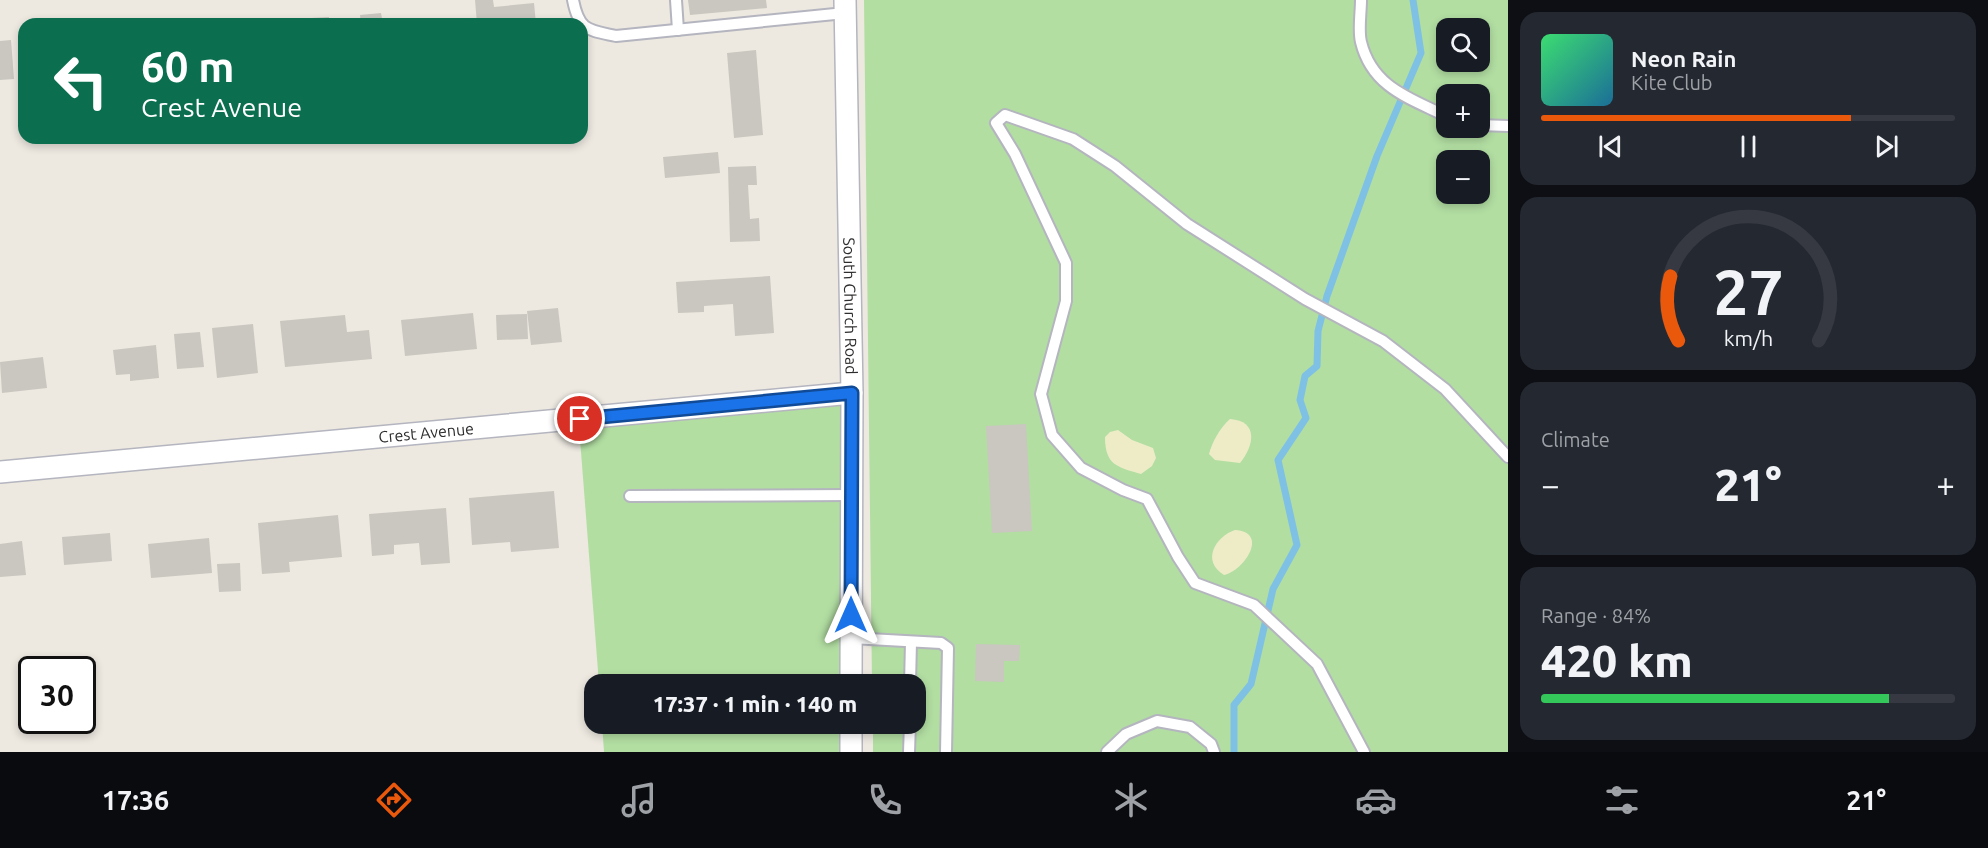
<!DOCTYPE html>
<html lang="en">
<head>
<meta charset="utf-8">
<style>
  :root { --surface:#171b24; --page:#242831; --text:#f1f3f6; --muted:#9ea1a6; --line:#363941; --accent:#ea580c }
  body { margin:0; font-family:Ubuntu,sans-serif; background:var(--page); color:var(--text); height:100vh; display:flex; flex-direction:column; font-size:22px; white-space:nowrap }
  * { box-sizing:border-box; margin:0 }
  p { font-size:20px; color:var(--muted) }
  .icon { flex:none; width:33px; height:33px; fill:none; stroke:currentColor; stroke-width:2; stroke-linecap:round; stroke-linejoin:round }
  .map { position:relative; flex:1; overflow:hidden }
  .details { display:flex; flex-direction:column; gap:12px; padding:12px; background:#0d0f14; width:480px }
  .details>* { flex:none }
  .top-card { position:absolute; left:18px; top:18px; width:570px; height:126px; border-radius:18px; box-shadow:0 3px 9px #0003; background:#0b6e4f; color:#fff; overflow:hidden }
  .buttons { position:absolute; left:1436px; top:18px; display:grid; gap:12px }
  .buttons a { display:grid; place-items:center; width:54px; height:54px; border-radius:12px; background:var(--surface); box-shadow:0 3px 9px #0003; font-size:30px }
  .speed { position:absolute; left:18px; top:656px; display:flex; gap:12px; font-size:30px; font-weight:700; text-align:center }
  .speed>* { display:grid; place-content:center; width:78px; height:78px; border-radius:50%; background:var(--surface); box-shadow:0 3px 9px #0003; line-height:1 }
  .speed .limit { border:3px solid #111; border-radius:9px; background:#fff; color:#111 }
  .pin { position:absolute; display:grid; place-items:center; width:51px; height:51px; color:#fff; margin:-26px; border:3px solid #fff; border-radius:50%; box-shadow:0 2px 6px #0007 }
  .me { position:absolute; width:66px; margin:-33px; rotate:0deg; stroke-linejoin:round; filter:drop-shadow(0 0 4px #0008) }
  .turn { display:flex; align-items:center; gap:21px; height:126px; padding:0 24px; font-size:27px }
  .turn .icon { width:78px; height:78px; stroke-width:2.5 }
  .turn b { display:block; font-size:42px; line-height:51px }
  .big { font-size:45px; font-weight:800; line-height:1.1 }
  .details .card { flex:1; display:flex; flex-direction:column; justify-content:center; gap:9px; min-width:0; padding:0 21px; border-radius:18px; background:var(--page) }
  .details .dial { align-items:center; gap:0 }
  .dial svg { height:156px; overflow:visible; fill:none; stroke:var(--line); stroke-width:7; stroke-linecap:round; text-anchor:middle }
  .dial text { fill:var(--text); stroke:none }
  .song { display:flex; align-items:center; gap:18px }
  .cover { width:72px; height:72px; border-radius:9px; background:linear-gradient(135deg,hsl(140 70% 55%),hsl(200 70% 35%)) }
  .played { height:6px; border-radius:3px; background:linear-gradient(90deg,var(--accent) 75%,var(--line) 75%) }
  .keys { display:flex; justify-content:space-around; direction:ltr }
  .heat { display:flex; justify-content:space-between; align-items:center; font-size:33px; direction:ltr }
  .charge { height:9px; border-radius:4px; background:linear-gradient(90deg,#34c759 84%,var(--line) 0) }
  .trip { position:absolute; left:584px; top:674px; width:342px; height:60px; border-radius:18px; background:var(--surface); box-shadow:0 3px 9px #0003; font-weight:800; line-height:60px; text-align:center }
  .tab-bar { display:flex; height:96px; justify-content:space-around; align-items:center; background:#090b0e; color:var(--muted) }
  .tab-bar .icon { width:42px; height:42px }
  .tab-bar .active { color:var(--accent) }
  .tab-bar b { font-size:27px; color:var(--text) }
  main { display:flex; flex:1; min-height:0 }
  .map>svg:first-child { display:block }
  .green { fill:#b2dea2; fill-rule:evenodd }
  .sand { fill:#eeecc7 }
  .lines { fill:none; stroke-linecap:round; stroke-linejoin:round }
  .stream { stroke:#7ec1e5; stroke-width:7 }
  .building { fill:#c9c7bf }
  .service-casing { stroke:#b4b5bf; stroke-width:14 }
  .minor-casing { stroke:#b4b5bf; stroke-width:24 }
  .service { stroke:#fff; stroke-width:10 }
  .minor { stroke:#fff; stroke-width:21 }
  .route-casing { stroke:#114b97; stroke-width:15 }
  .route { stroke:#1a73e8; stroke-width:10 }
  .labels { text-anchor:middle; stroke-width:4.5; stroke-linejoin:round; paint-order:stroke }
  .street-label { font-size:16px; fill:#2d2d2d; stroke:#fff }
</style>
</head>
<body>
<main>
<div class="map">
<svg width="1508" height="752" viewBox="0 0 1508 752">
  <rect width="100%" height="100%" fill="#ede9e1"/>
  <g class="green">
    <path d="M864,0h644v752h-635v-29h42v-39h-43zM1446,28h33v34h-33zM1446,94h33v34h-33zM1446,160h33v34h-33z"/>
    <polygon points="846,399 845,684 599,684 579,426"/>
    <polygon points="602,723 845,723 845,752 604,752"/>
  </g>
  <g class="sand">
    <path d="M1230,419c29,2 24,27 10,44l-25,-3 -6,-6c3,-12 11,-26 21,-35z"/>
    <path d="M1118,430l14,10 21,8 3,10 -4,8 -11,8c-24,-7 -36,-9 -36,-37l5,-5z"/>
    <path d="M1235,530c34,2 10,40 -11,45 -23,-14 -9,-38 11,-45z"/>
  </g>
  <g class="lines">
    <polyline class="stream" points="1234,752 1234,705 1251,684 1273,589 1297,545 1278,460 1306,418 1300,400 1305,376 1317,366 1318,331 1327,296 1377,156 1421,53 1413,0"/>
  </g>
  <g class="building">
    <polygon points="475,0 493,0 494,7 534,3 536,24 477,24"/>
    <polygon points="688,0 766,0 767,8 690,15"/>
    <polygon points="381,13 383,24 361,24 360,15"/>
    <polygon points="329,17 329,24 275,24 275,20"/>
    <polygon points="11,40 14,79 0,80 0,41"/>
    <polygon points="756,50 763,135 734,138 727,53"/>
    <polygon points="718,152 720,173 665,178 663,157"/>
    <polygon points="756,166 757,185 748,185 750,219 759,218 760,241 730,242 728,167"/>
    <polygon points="770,276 774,333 735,336 733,304 704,306 704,312 678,313 676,282"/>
    <polygon points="558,308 562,342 531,345 527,311"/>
    <polygon points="473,313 477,349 405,356 401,320"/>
    <polygon points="527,314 528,339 497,340 496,315"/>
    <polygon points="345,315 347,332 369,330 372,359 285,367 280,321"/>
    <polygon points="253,324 258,373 217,378 212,328"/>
    <polygon points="200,332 204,367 177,369 174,334"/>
    <polygon points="156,345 159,378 130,381 130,374 116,375 113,350"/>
    <polygon points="43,357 47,388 2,393 0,362"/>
    <polygon points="1026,424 1032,531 992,533 986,426"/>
    <polygon points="554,491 559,548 511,552 510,542 472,545 469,498"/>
    <polygon points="446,508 450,563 421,565 419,543 394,545 394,554 372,556 369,514"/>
    <polygon points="338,515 342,557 289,562 290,572 262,574 258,523"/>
    <polygon points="110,533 112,561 64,565 62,537"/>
    <polygon points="209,538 212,573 151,578 148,544"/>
    <polygon points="22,541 26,575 0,577 0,544"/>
    <polygon points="240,563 241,591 219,592 217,564"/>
    <polygon points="976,644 1020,645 1019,661 1004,661 1004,682 975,681"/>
  </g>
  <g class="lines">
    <g class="service-casing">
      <g id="service">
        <path d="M573,0c6,31 15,30 43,36l229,-23"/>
        <polyline points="676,0 678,30"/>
        <path d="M1361,0c0,13 -3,30 0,42 11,45 48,56 85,74"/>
        <polyline points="1479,125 1508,126"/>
        <polyline points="630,496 852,495"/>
        <polyline points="851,638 941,643 948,648 946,752"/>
        <polyline points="910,684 911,642"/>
        <polyline points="909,752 910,723"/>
        <polyline points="1107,752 1126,734 1157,721 1190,727 1211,744 1214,752"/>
        <polyline points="1364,752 1317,664 1254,605 1195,583 1178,557 1147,499 1123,490 1081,468 1052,435 1041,394 1066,301 1066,263 1015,154 996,123 1005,115 1073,139 1115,166 1187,224 1305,299 1383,341 1445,389 1508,457"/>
      </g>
    </g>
    <g class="minor-casing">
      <g id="minor">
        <path id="s1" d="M845,0l7,393 -1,291"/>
        <path id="s2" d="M0,472l852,-79"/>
        <polyline points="851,752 851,723"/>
      </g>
    </g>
    <use href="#service" class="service"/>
    <use href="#minor" class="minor"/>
  </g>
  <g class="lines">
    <g class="route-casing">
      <polyline id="route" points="580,419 852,393 851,615"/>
    </g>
    <use href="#route" class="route"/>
  </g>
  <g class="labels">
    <g class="street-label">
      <text dy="6" stroke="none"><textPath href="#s1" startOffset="306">South Church Road</textPath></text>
      <text dy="6" stroke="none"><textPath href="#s2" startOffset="428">Crest Avenue</textPath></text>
    </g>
  </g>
</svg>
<div class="buttons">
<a><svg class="icon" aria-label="search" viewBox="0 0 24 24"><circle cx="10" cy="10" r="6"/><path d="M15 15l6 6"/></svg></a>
<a>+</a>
<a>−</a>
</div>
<div class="speed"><div class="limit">30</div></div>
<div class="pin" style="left:580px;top:419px;background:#d93025"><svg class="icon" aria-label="arrive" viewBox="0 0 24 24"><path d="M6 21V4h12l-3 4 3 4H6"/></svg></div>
<svg class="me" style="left:851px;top:615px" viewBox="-20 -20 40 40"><path d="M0-17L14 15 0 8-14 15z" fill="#1a73e8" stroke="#fff" stroke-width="4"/></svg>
<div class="trip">17:37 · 1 min · 140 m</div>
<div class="top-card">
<div class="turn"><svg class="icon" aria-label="left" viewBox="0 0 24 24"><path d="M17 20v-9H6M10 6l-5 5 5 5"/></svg><div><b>60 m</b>Crest Avenue</div></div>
</div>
</div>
<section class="details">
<div class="card">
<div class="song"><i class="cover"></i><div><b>Neon Rain</b><p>Kite Club</p></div></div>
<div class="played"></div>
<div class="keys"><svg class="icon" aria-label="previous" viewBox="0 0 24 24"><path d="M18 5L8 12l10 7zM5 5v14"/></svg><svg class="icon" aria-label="pause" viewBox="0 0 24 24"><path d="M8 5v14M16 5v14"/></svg><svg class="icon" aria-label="next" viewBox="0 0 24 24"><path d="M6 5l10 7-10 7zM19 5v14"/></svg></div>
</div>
<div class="card dial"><svg viewBox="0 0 100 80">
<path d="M14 69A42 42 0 1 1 86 69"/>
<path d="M14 69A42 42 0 0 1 10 36" stroke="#ea580c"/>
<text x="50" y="56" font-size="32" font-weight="700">27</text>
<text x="50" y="72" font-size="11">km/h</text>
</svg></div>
<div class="card"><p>Climate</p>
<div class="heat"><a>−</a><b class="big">21°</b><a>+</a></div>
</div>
<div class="card"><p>Range · 84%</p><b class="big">420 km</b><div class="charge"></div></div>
</section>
</main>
<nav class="tab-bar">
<b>17:36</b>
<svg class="icon active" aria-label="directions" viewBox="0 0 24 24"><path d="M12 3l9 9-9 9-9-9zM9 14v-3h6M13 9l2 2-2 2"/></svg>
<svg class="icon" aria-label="music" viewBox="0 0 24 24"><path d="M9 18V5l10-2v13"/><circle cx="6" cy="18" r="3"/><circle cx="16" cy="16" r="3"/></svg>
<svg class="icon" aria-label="phone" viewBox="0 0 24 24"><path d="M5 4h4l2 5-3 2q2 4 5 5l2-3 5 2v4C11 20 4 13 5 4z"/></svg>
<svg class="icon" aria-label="climate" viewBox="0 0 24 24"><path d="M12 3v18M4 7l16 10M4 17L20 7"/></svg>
<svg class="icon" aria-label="car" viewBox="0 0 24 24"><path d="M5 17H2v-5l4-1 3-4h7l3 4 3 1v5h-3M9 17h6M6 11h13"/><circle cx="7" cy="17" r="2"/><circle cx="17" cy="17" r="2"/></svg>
<svg class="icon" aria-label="filters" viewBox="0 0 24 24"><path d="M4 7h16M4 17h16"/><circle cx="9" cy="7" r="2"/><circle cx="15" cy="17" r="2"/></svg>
<b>21°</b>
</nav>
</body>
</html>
